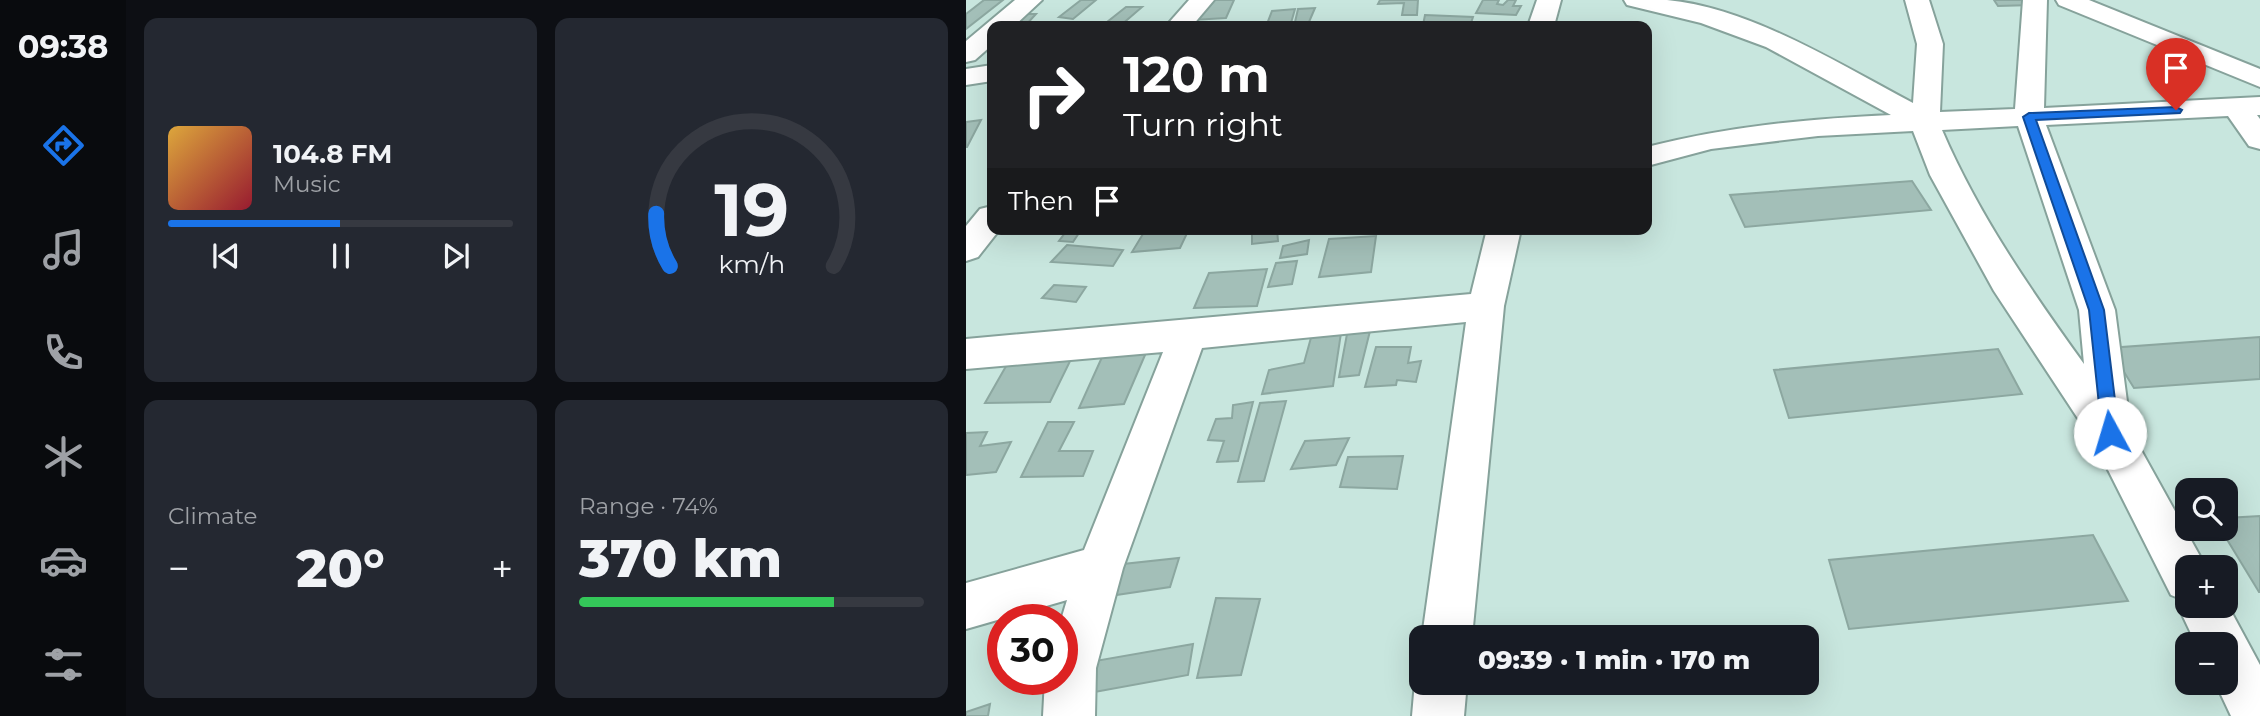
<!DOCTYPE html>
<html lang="en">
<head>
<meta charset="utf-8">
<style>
  :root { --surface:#171b24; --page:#242831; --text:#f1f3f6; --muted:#9ea1a6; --line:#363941; --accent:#1a73e8 }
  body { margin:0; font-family:Montserrat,sans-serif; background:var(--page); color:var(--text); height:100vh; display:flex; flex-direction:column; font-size:26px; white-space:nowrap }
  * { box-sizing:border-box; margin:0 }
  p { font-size:23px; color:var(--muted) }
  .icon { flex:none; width:38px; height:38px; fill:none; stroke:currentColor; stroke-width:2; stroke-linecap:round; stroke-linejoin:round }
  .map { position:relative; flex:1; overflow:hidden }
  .sheet { display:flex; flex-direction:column; gap:18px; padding:18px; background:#0d0f14; width:840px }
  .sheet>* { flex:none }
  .guide { position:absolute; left:21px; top:21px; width:665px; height:214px; border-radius:14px; box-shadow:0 7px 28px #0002; background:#202124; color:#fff; overflow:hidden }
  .fabs { position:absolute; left:1209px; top:478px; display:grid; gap:14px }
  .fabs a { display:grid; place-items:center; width:63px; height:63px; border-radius:14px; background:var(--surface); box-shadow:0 7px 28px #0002; font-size:35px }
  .speed { position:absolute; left:21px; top:604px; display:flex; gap:14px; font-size:35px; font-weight:700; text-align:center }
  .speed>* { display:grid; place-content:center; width:91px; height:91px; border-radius:50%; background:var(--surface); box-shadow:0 7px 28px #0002; line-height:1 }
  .speed .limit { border:10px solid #d22; background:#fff; color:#111 }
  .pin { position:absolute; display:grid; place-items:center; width:60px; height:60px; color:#fff; margin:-72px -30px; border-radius:50% 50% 50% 0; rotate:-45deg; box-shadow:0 0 7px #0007 }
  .pin .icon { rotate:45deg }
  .me { position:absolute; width:77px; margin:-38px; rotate:354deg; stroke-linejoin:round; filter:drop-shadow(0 0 5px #0008) }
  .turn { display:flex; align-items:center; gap:24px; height:147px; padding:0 21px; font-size:32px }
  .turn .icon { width:91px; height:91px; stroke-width:2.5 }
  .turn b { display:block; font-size:49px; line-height:60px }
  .then { display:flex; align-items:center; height:66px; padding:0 21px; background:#0003; gap:14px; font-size:26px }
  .big { font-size:52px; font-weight:800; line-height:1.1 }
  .sheet .widget { flex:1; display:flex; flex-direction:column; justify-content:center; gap:10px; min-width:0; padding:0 24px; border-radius:14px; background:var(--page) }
  .sheet .dial { align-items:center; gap:0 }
  .dial svg { height:182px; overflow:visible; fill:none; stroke:var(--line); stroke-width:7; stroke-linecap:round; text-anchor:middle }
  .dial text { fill:var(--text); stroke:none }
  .song { display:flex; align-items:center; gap:21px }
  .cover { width:84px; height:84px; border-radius:10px; background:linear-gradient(135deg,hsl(40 70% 55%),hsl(350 70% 35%)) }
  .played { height:7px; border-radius:4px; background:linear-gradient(90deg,var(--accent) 50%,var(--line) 50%) }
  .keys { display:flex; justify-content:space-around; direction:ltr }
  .heat { display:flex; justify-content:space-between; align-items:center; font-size:38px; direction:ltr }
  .charge { height:10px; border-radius:5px; background:linear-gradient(90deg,#34c759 74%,var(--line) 0) }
  .sheet .tiles { flex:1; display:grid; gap:18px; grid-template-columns:repeat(2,1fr) }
  .trip { position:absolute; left:443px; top:625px; width:410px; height:70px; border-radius:14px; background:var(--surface); box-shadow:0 7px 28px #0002; font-weight:800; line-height:70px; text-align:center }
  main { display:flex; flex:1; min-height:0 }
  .tab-bar { display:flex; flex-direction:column; width:126px; justify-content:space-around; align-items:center; background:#090b0e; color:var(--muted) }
  .tab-bar .icon { width:49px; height:49px }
  .tab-bar .active { color:var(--accent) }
  .tab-bar b { font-size:32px; color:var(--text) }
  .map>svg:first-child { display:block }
  .building { fill:#a3bfb8; stroke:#8ca7a0; stroke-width:2 }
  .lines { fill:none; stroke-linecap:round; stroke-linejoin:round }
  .minor-casing { stroke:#86a29b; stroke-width:4 }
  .minor { fill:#fff; fill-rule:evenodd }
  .route { fill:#1a73e8; stroke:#114b97; stroke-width:2 }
</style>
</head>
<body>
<main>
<nav class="tab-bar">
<b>09:38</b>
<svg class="icon active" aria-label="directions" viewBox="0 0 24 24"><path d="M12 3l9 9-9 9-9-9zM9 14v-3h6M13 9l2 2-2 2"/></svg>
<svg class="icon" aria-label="music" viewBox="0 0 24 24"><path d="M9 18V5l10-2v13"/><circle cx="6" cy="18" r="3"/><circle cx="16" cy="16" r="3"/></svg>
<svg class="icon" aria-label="phone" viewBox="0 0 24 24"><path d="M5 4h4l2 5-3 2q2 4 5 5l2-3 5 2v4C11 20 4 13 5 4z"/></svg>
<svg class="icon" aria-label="climate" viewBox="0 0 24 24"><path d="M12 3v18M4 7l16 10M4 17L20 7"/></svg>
<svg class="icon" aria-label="car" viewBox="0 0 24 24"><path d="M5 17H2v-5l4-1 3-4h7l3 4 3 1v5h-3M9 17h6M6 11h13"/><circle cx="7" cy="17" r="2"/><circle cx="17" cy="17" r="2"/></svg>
<svg class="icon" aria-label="filters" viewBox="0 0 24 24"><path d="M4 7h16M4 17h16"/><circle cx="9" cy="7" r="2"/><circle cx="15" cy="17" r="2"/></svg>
</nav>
<section class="sheet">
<div class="tiles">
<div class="widget">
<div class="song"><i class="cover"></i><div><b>104.8 FM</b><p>Music</p></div></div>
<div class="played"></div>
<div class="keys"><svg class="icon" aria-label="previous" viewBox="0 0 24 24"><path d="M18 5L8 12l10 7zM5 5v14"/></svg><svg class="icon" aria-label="pause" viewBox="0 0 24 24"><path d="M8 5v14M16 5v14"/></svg><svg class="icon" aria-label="next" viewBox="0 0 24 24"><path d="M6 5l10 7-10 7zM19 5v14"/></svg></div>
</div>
<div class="widget dial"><svg viewBox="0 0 100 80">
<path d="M14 69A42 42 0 1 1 86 69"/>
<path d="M14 69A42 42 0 0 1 8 46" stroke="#1a73e8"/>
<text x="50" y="56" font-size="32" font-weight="700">19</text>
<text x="50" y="72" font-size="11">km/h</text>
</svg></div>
<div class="widget"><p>Climate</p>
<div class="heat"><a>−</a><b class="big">20°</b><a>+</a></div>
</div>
<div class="widget"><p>Range · 74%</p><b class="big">370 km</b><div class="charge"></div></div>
</div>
</section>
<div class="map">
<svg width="1294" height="716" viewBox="0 0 1294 716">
  <rect width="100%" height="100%" fill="#c8e6de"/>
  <g class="building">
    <polygon points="18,0 37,0 0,29 0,14"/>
    <polygon points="115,0 130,0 107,19 93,17"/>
    <polygon points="239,0 268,0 260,18 227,20"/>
    <polygon points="414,0 452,0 451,15 436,15 438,3 412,4"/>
    <polygon points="517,0 533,0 531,4 537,5 542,0 550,0 547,6 555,6 550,15 510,13"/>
    <polygon points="1028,0 1062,0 1066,5 1032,6"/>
    <polygon points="160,7 176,7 154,26 136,26"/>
    <polygon points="349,8 343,22 329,22 332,9"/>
    <polygon points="329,9 325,23 301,24 306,11"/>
    <polygon points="60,14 70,14 59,26 48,26"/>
    <polygon points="459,15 507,17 504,26 457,25"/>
    <polygon points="15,120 1,147 0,147 0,122"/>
    <polygon points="946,181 965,210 779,227 764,195"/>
    <polygon points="102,229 152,229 150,232 113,233 107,242 93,241"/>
    <polygon points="180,229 223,229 214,248 166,252"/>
    <polygon points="300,229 311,229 312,241 286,244 286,232"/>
    <polygon points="410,236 405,272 353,277 363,239"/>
    <polygon points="343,240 341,254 314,258 317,246"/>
    <polygon points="101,245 157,250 147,266 85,262"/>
    <polygon points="331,261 326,284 302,287 310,263"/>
    <polygon points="301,269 291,306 228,308 243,273"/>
    <polygon points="88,285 120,287 110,302 76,298"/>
    <polygon points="404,331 393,375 373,377 381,334"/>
    <polygon points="375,333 367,386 296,394 303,370 338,363 346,334"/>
    <polygon points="1294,337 1294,379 1168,388 1143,348"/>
    <polygon points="410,347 445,347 442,363 455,361 450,382 431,380 430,385 399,387"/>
    <polygon points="182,348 158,404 113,408 137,355"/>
    <polygon points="1032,349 1056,394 823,418 808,370"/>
    <polygon points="108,353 84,402 19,403 43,361"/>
    <polygon points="320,401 298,481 272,482 294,403"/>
    <polygon points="287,402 272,461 251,462 258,441 242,440 250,419 266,418 267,405"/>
    <polygon points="82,422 108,422 93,451 127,451 117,476 55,477"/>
    <polygon points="21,432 14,446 45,442 30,472 0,475 0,433"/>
    <polygon points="383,438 370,465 325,469 339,441"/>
    <polygon points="437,456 431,489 374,487 382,457"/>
    <polygon points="1294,516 1294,592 1293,592 1254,528 1260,528 1260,518"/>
    <polygon points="1127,535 1162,601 883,629 863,560"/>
    <polygon points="213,558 204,587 137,597 148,565"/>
    <polygon points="250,598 294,599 275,675 231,678"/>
    <polygon points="227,644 222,675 123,693 129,661"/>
    <polygon points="24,704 22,716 0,716 0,712"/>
  </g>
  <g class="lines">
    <g class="minor-casing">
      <g id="minor">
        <polygon points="49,0 76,0 48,26 26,26 26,45 9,60 0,62 0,41"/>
        <polygon points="223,0 248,0 226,26 200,26"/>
        <polygon points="571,0 595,0 588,26 562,26"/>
        <path d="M658,0c14,0 29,0 43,0 82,7 174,65 246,103l4,-59 -12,-44h24l14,44 -3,68 75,-3 8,-109h24l-3,108 216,-11v18h-3l3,4v30l-11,-3 -21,-30 -182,9 69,185 16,122 75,135h-18v39h38v-4l34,63v51h-29l-16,-34h11v-38h-30l-18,-38 3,-7 -10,-4 -75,-149 -102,-155 -64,-116 -17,-44 -95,5 -107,13 -64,17v-19c81,-21 160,-28 244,-32l-125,-68 -65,-24 -74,-18zM1052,126l61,184 5,54c-54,-75 -106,-150 -142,-234z"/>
        <polygon points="1090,0 1123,0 1294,69 1294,87 1093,5"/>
        <polygon points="26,65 26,81 0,85 0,69"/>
        <polygon points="26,206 26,229 34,229 12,257 0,261 0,226 14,209"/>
        <polygon points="521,229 555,229 538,306 506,637 456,637 500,322 236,348 157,568 130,668 129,716 77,716 79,679 96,679 95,620 101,600 0,629 0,583 118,550 197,352 0,369 0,339 505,294"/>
        <polygon points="455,669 455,682 501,682 498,716 446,716 449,682"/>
      </g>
    </g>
    <use href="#minor" class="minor"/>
  </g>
  <polygon class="route" points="1210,107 1216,110 1214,113 1070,120 1138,310 1153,433 1144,441 1136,433 1123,310 1057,117 1063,113"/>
</svg>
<div class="fabs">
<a><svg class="icon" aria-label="search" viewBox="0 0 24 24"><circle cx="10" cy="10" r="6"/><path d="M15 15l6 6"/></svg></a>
<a>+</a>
<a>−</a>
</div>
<div class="speed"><div class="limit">30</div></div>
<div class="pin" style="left:1210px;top:110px;background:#d93025"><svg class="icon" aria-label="arrive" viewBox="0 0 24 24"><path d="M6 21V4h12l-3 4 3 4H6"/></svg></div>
<svg class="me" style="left:1144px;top:433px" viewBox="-20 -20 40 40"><circle r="19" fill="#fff"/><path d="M0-13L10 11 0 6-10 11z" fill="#1a73e8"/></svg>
<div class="trip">09:39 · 1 min · 170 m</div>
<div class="guide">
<div class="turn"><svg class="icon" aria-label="right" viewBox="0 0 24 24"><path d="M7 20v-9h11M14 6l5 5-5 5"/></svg><div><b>120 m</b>Turn right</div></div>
<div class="then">Then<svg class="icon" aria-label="arrive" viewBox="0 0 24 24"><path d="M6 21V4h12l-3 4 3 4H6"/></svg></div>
</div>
</div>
</main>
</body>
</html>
